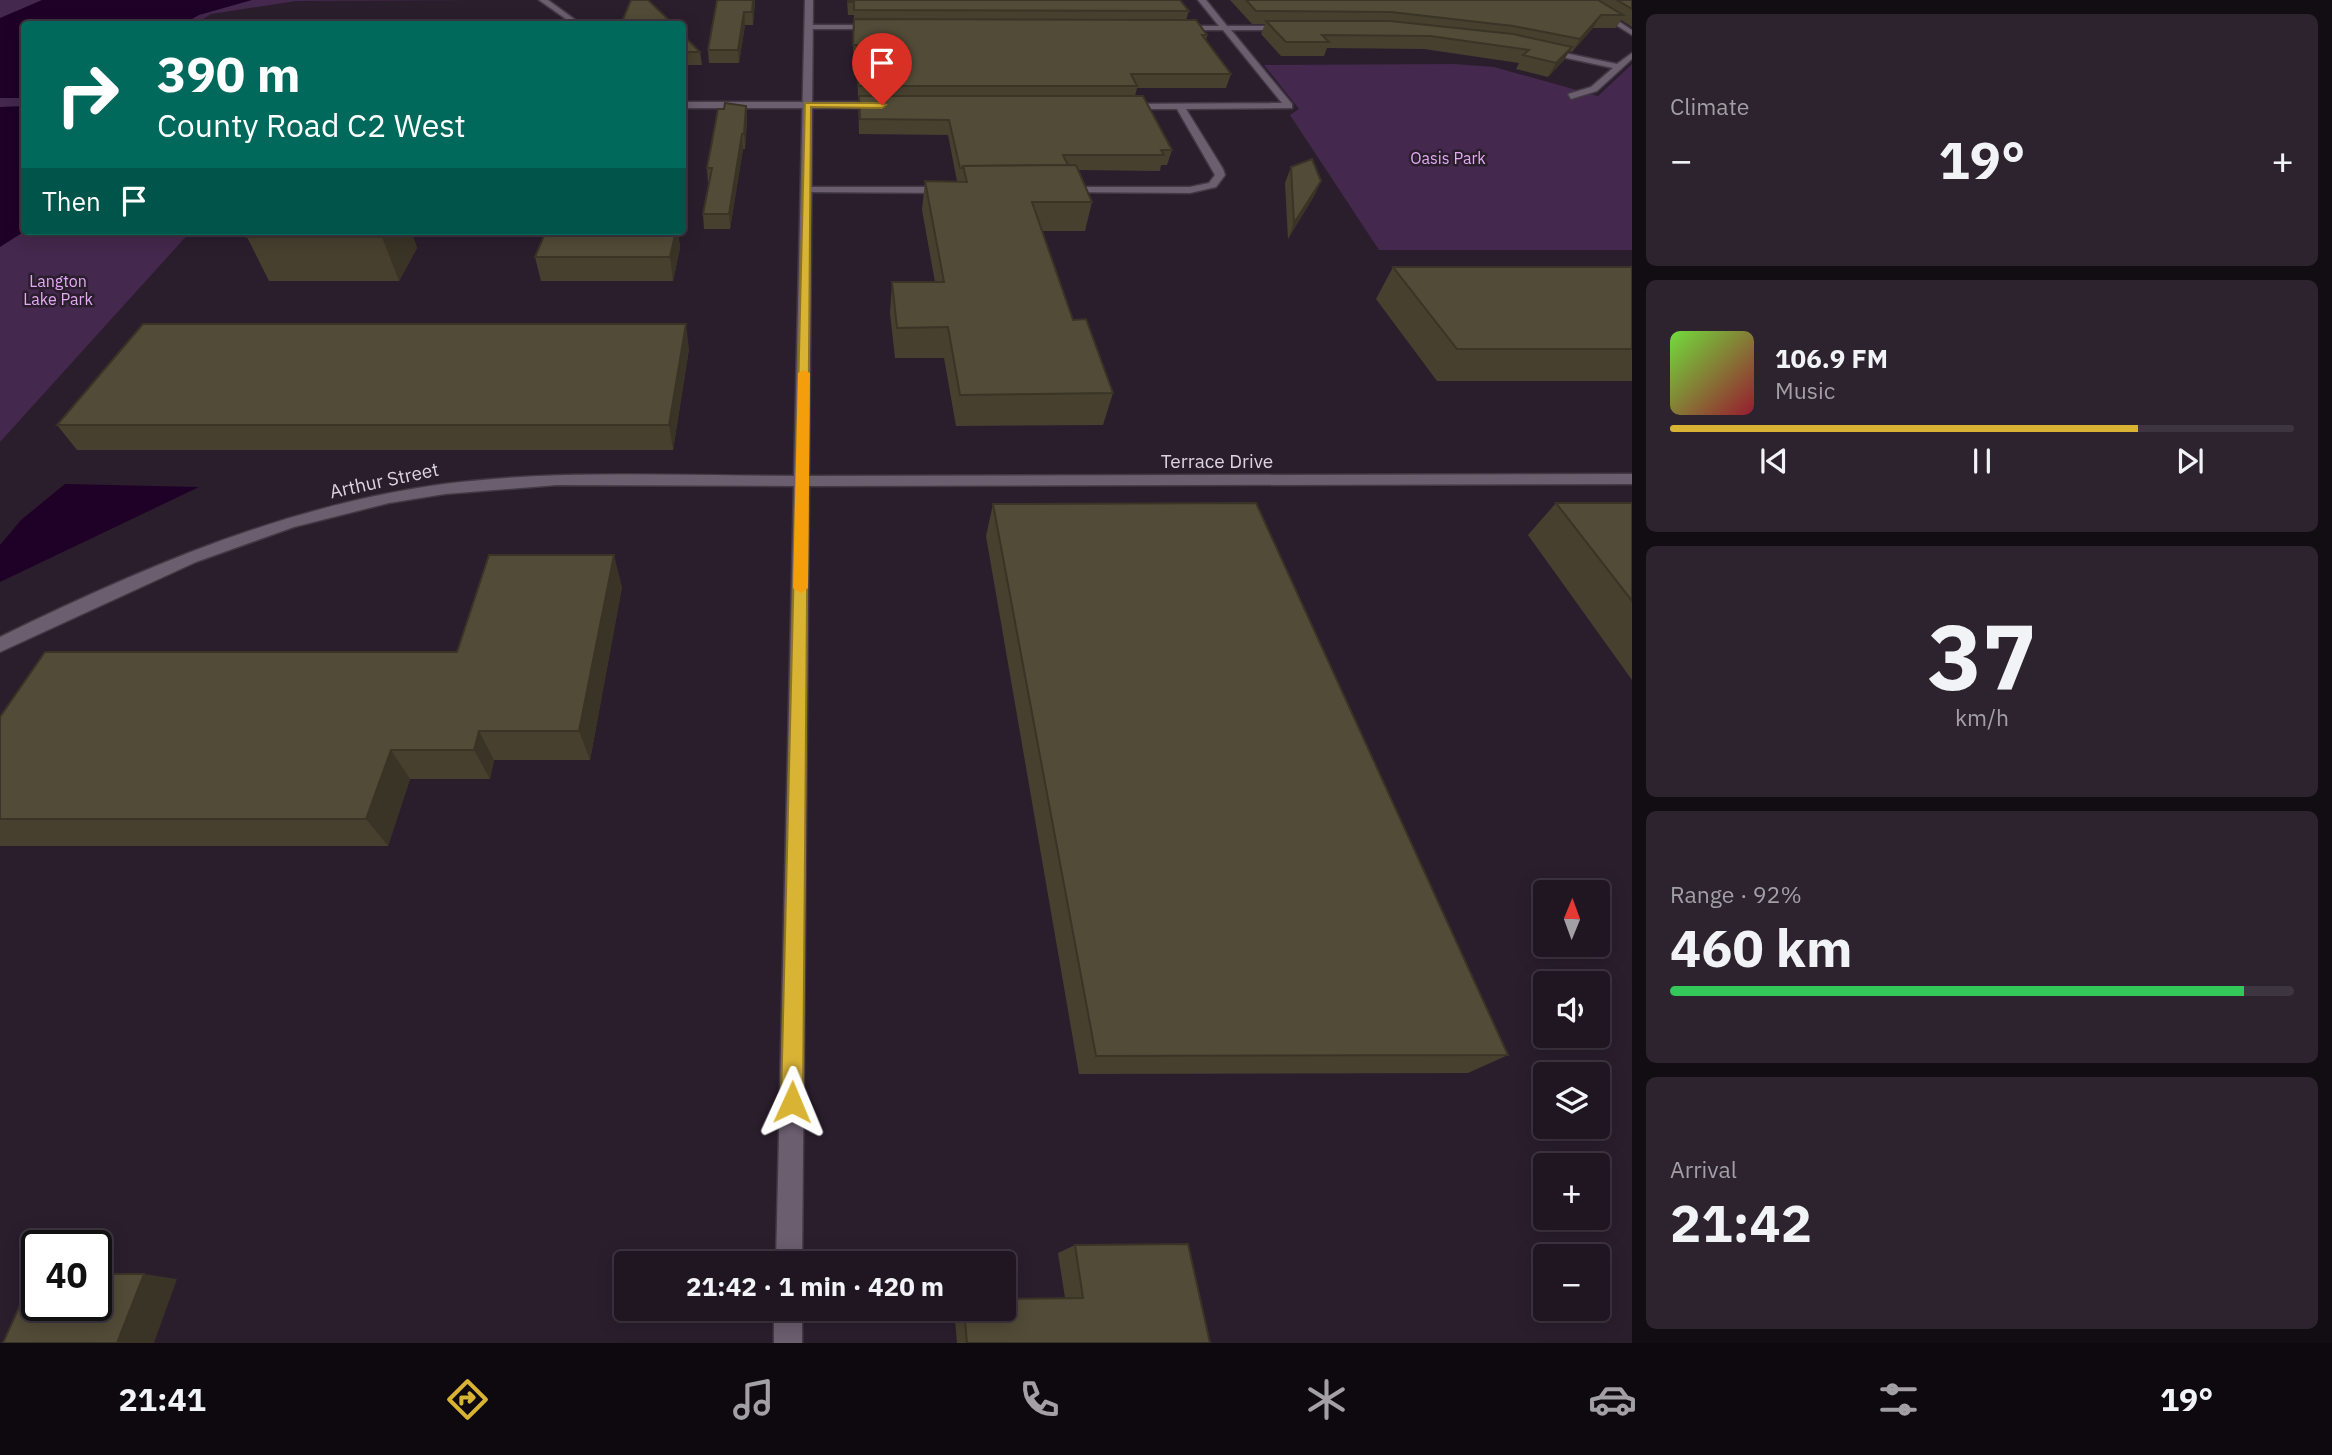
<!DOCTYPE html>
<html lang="en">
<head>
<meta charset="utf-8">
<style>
  :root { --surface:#201622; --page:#2d232f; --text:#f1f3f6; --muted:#a29fa5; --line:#3d3540; --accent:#d9b334 }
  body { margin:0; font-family:"IBM Plex Sans",sans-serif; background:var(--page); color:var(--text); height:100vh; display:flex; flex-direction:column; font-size:26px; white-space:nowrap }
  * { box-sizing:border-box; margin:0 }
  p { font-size:23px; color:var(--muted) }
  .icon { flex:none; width:38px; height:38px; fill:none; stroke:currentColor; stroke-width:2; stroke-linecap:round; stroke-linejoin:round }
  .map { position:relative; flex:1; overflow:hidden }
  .side { display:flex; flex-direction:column; gap:14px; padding:14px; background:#120c13; width:700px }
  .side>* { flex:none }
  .top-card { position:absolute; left:21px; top:21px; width:665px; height:214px; border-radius:7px; box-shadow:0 4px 18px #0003,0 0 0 2px var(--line); background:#00695c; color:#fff; overflow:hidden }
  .needle { width:46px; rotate:1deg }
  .controls { position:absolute; left:1533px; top:880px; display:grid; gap:14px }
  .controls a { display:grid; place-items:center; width:77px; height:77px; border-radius:7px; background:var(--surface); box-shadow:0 4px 18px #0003,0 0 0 2px var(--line); font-size:35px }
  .speed { position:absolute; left:21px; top:1230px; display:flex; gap:14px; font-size:35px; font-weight:700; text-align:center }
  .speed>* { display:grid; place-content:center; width:91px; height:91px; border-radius:50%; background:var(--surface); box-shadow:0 4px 18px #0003,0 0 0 2px var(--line); line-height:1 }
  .speed .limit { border:4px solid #111; border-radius:10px; background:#fff; color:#111 }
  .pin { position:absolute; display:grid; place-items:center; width:60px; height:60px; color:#fff; margin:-72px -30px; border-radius:50% 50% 50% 0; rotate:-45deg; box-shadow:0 0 7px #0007 }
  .pin .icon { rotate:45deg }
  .me { position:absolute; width:77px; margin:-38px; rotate:1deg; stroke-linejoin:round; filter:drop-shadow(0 0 5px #0008) }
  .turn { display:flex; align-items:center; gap:24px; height:147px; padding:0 21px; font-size:32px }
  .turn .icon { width:91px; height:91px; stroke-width:2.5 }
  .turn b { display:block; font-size:49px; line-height:60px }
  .then { display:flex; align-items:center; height:66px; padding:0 21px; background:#0003; gap:14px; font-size:26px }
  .big { font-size:52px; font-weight:700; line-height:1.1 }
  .side .tile { flex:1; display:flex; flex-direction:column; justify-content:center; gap:10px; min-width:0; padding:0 24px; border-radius:10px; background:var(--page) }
  .side .dial { align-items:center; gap:0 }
  .dial b { font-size:91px; line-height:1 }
  .song { display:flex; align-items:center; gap:21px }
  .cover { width:84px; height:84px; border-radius:10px; background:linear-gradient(135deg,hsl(100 70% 55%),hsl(350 70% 35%)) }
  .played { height:7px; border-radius:4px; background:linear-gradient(90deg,var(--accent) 75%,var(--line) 75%) }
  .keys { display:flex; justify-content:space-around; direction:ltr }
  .heat { display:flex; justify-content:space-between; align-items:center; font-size:38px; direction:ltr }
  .charge { height:10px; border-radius:5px; background:linear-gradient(90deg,#34c759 92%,var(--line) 0) }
  .trip { position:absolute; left:614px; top:1251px; width:402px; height:70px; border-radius:7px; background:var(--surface); box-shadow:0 4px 18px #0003,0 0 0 2px var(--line); font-weight:700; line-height:70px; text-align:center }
  .tabs { display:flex; height:112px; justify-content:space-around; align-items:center; background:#0d090e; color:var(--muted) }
  .tabs .icon { width:49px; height:49px }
  .tabs .on { color:var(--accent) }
  .tabs b { font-size:32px; color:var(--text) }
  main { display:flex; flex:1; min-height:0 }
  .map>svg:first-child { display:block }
  .green { fill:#45284d }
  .water { fill:#1f0027 }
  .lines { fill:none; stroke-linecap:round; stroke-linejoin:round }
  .minor-casing { stroke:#423945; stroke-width:3 }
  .tertiary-casing { stroke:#423945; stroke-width:3 }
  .minor { fill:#6b5e6f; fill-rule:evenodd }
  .tertiary { fill:#6b5e6f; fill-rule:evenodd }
  .wall { fill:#47402f }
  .shaded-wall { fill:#393426 }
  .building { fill:#524b37; stroke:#393426; stroke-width:2 }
  .route { fill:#d9b334; stroke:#8d7422; stroke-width:2 }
  .slow { fill:#f59e0b }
  .labels { text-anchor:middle; stroke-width:5; stroke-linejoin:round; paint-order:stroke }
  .far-park-label { font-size:16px; fill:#e3aaf3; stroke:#2a1e2d }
  .street-label { font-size:19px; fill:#dbd3dd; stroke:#2a1e2d }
</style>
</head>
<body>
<main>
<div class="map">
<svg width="1632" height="1343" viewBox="0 0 1632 1343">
  <rect width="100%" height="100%" fill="#2a1e2d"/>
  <g class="green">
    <polygon points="0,0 481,0 296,1 211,14 195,24 24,24 24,231 191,231 0,442"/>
    <polygon points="1454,64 1494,67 1598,96 1632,64 1632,250 1379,250 1290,115 1299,109 1264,65"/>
  </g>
  <g class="water">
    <polygon points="42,0 252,0 199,15 183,24 24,24 24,98 0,98 0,18"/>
    <polygon points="24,106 25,231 0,247 0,107"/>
    <polygon points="65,484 199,487 0,582 0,545 21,520"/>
  </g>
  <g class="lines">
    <g class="minor-casing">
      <g id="minor">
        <polygon points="539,0 548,0 581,24 573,24"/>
        <polygon points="1198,0 1206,0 1227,26 1288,26 1285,30 1231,30 1292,104 1292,108 1186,109 1223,169 1225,175 1216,187 1190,193 1061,192 1061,188 1065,187 1190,187 1209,183 1215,175 1177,109 1124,109 1121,108 1121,104 1282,103 1223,30 1177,30 1180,26 1219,26"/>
        <polygon points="1576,0 1585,0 1632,30 1632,35"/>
        <polygon points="806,25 876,25 880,27 876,29 809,29"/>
        <polygon points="1546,49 1617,64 1632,53 1632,59 1597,91 1571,99 1568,94 1591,87 1613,68 1543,53"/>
        <polygon points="682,102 879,102 883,105 879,108 682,108"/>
        <polygon points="802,187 946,187 951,190 946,193 806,192 802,191"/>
      </g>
    </g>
    <g class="tertiary-casing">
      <g id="tertiary">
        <path d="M805,0h8l-4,476 823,-2v10l-823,2 -7,778h-26l18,-778 -237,-1 -112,9 -56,9 -95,24 -98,35 -196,90v-15c141,-69 287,-132 444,-153 116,-15 234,-8 350,-8z"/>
        <rect x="774" y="1309" width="28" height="34"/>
      </g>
    </g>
    <use href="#minor" class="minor"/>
    <use href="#tertiary" class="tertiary"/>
  </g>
  <g class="wall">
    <polygon points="717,0 755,0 753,25 745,25 739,63 709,63 708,50"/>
    <polygon points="847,0 1180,0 1189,11 1186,20 1207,35 1206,41 1231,74 1226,88 1137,88 1135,96 1172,150 1167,165 1161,165 1160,171 1078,170 1092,202 1085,231 1042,231 1073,320 1113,393 1103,425 956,426 944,358 895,358 890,313 892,282 935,282 922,210 925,181 957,181 948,135 859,134 857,59 853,59 854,15 848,15"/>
    <polygon points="1230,0 1632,0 1632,27 1621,20 1616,28 1593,28 1572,52 1569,51 1564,60 1548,77 1516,69 1519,63 1424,49 1327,48 1324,56 1281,56 1261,34 1265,24 1252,24"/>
    <polygon points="682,34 700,52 702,65 682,65"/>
    <polygon points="746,106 747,120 745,149 743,149 730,229 704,229 703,214 709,183 708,183 707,168 724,109"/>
    <polygon points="1291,167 1321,181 1314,196 1288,239 1285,183"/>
    <polygon points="411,231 417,248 399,281 269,281 247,237"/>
    <polygon points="676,231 678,231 680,248 673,281 541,281 535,257"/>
    <polygon points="1393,267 1632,267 1632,381 1437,381 1376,299"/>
    <polygon points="689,349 673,450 77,450 57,425"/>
    <polygon points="1556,503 1632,503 1632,680 1528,535"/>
    <polygon points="993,504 1508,1055 1468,1073 1079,1074 986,536"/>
    <polygon points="622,587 590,760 494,760 490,779 410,779 388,846 0,846 0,717 457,652"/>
    <polygon points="1075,1245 1210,1343 957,1343 954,1309 1004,1309 1065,1298 1058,1253"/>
  </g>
  <g class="shaded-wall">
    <polygon points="753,0 755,0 753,25 752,12"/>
    <polygon points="744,12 745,25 739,63 738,50"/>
    <polygon points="1601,15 1593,28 1572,52 1580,39"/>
    <polygon points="1572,47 1564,60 1548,77 1556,63"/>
    <polygon points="746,106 747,120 745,149 744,134"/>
    <polygon points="742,134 743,149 730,229 729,214"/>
    <polygon points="1321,181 1314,196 1288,239 1294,223"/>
    <polygon points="386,231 411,231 417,248 399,281 382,237"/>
    <polygon points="676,231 678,231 680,248 673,281 670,257"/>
    <polygon points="686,324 689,349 673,450 669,425"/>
    <polygon points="614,555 622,587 590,760 579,731"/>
    <polygon points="479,731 494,760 490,779 474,750"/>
    <polygon points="391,750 410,779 388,846 366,819"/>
    <polygon points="144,1274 177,1279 154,1343 117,1343"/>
  </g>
  <g class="building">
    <polygon points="631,0 648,0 673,24 621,24"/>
    <polygon points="717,0 753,0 752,12 744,12 738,50 708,50"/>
    <polygon points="848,0 1180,0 1189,11 854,10 854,2 848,2"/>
    <polygon points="1246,0 1598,0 1623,15 1601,15 1580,39 1513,26 1391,12 1256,11"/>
    <polygon points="1617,0 1632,0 1632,9"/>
    <polygon points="854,19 1196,20 1207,35 1202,35 1231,74 1131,74 1137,86 858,86 857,45 853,45"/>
    <polygon points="1266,21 1390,21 1513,34 1572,47 1556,63 1523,55 1529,50 1430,36 1322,35 1329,42 1286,42"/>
    <polygon points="682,34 700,52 682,52"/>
    <polygon points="859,96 1143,96 1172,150 1161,150 1164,155 1063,155 1068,165 963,166 964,168 960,168 949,120 860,119"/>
    <polygon points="725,103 746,106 744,134 742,134 729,214 703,214 712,168 707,168 718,109 724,109"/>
    <polygon points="1312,159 1321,181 1294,223 1291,167"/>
    <polygon points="1076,165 1092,202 1032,202 1073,320 1086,319 1113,393 960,395 948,327 897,328 892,282 944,282 925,181 967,182 963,166"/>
    <polygon points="251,231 386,231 382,237 247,237"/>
    <polygon points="546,231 676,231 670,257 535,257"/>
    <polygon points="1393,267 1632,267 1632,349 1457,349"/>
    <polygon points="143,324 686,324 669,425 57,425"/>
    <polygon points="1256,503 1508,1055 1096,1056 993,504"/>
    <polygon points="1556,503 1632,503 1632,601"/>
    <polygon points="489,555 614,555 579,731 479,731 474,750 391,750 366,819 0,819 0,717 45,652 457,652"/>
    <polygon points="1188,1244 1210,1343 967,1343 964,1309 1004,1309 1004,1299 1083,1298 1075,1245"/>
    <polygon points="34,1274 37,1274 37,1306 96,1306 96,1274 144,1274 117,1343 3,1343"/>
  </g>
  <polygon class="route" points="805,103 882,103 886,105 882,108 811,107 803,1102 800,1110 792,1113 784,1110 781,1102"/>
  <polygon class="slow" points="804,370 810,373 808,588 801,593 793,588 798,373"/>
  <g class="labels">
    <g class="far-park-label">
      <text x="1448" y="164">Oasis Park</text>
      <text x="58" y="287">Langton<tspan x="58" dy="18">Lake Park</tspan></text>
    </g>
    <g class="street-label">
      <text x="1217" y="468">Terrace Drive</text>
      <text transform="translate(384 480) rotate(-12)" y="7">Arthur Street</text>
    </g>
  </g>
</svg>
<div class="controls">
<a><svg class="needle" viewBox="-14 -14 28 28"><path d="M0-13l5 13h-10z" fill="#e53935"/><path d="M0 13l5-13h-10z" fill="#a29fa5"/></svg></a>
<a><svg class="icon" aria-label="sound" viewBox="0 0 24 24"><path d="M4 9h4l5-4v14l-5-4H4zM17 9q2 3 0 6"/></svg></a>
<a><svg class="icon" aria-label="layers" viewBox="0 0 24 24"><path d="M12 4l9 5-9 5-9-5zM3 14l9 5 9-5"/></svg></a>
<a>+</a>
<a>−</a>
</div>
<div class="speed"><div class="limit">40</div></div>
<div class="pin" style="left:882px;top:105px;background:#d93025"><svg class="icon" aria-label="arrive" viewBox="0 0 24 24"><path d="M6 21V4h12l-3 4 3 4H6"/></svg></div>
<svg class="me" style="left:792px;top:1102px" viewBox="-20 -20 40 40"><path d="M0-17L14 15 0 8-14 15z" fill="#d9b334" stroke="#fff" stroke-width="4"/></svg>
<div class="trip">21:42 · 1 min · 420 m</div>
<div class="top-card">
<div class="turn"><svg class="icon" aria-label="right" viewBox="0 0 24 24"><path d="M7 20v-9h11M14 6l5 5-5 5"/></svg><div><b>390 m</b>County Road C2 West</div></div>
<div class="then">Then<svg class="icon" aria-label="arrive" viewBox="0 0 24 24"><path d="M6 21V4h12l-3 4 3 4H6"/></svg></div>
</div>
</div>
<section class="side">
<div class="tile"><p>Climate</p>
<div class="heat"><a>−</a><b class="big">19°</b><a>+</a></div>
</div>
<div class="tile">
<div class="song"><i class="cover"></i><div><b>106.9 FM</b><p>Music</p></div></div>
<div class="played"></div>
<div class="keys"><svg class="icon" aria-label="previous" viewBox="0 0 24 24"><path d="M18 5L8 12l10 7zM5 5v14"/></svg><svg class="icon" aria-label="pause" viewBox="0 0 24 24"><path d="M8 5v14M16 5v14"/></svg><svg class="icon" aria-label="next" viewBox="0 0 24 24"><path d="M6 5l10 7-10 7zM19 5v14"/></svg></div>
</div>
<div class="tile dial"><b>37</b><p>km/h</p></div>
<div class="tile"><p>Range · 92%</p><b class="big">460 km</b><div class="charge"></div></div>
<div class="tile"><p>Arrival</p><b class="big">21:42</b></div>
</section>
</main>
<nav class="tabs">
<b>21:41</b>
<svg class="icon on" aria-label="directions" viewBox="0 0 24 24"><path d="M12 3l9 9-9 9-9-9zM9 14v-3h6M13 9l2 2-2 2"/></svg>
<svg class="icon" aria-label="music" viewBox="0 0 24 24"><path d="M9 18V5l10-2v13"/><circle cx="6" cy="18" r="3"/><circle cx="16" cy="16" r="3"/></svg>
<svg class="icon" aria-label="phone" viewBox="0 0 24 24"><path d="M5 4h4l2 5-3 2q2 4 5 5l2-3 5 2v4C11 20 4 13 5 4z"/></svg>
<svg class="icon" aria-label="climate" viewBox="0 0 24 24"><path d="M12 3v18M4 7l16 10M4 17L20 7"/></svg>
<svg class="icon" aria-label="car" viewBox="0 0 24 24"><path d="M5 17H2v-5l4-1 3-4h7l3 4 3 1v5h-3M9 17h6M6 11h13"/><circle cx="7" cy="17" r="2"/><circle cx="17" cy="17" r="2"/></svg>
<svg class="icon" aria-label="filters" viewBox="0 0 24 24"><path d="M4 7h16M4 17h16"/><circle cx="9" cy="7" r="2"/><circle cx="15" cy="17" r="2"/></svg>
<b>19°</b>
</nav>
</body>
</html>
